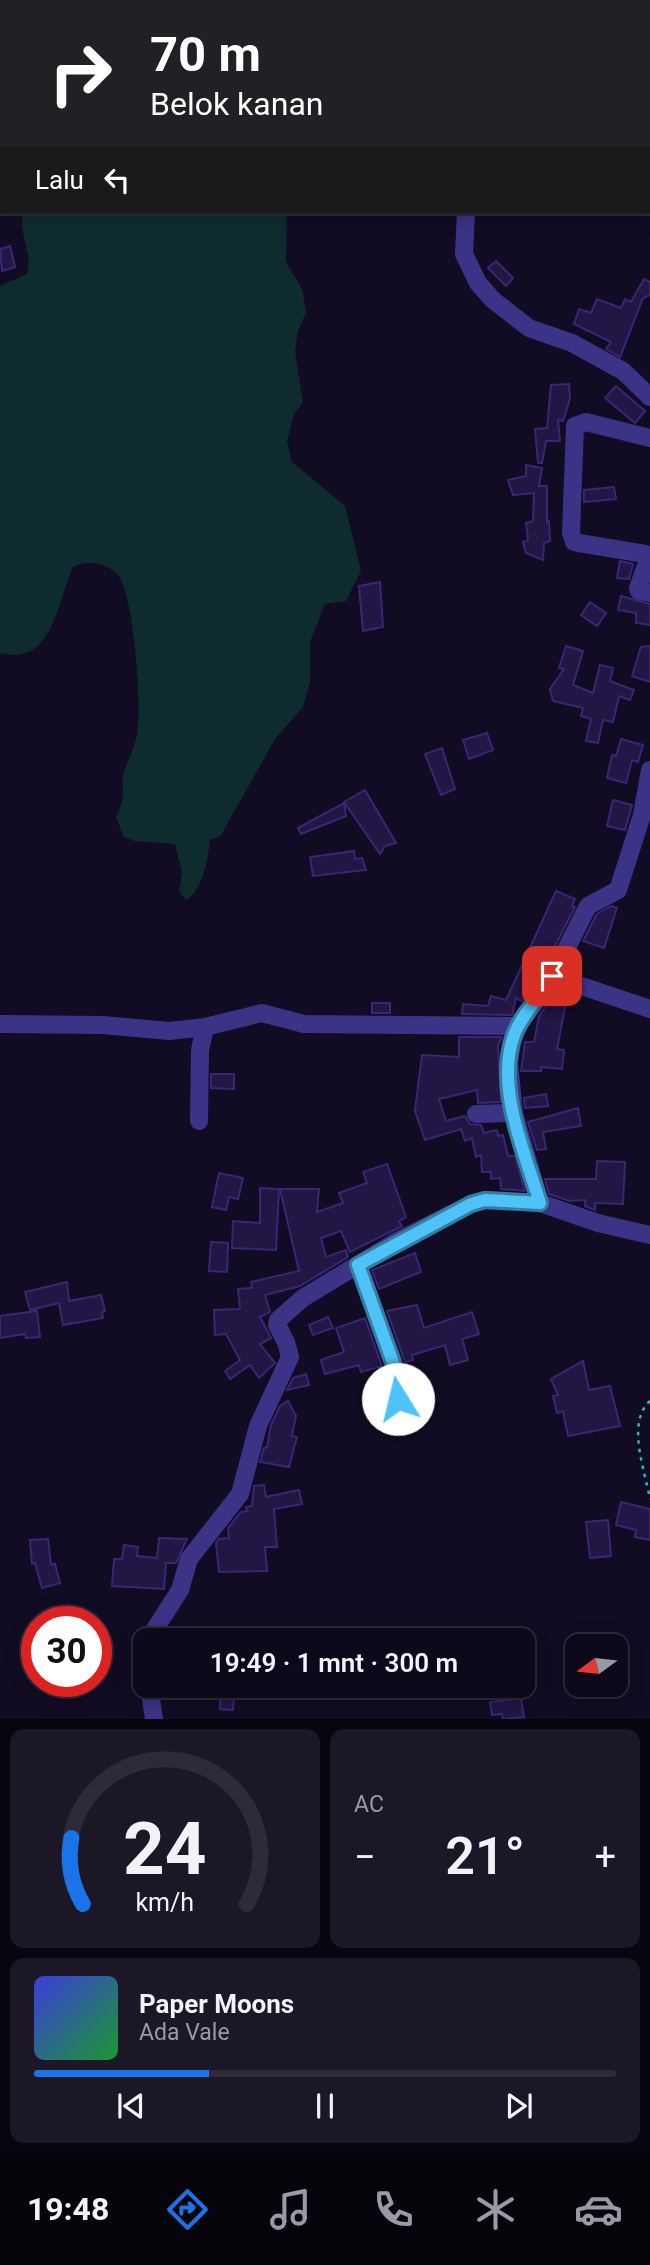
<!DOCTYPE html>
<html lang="id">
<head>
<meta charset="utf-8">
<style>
  :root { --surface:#0d091a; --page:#1b1727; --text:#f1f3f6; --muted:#9a9aa2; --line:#2d2a39; --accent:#1a73e8 }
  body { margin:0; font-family:Roboto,sans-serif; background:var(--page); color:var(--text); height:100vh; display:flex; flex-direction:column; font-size:26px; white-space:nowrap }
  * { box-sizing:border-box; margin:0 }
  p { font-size:23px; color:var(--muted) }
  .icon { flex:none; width:38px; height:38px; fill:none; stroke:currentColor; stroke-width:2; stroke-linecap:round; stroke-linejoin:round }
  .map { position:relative; height:1719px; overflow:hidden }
  .details { display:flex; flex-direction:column; gap:10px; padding:10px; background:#07050e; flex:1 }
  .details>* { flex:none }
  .hud { position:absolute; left:0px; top:0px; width:651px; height:214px; box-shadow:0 4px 18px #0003,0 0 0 2px var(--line); background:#202124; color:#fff; overflow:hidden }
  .needle { width:46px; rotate:255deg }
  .tools { position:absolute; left:565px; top:1634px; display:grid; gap:14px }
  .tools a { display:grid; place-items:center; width:63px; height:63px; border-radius:14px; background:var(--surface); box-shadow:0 4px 18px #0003,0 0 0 2px var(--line); font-size:35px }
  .speed { position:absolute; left:21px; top:1606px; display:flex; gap:14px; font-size:35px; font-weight:700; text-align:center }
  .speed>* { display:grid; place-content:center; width:91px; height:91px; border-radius:50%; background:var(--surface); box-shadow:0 4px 18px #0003,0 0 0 2px var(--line); line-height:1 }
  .speed .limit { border:10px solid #d22; background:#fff; color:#111 }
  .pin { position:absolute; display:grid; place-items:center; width:60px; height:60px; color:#fff; margin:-30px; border-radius:14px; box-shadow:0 4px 10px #0006 }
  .me { position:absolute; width:77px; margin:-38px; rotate:351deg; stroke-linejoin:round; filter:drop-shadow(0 0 5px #0008) }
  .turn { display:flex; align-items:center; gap:24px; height:147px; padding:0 35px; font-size:32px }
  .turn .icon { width:91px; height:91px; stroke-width:2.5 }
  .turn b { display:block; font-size:49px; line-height:60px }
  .then { display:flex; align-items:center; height:66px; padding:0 35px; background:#0003; gap:14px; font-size:26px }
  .big { font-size:52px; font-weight:600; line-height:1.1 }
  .details .tile { flex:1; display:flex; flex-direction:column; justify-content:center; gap:10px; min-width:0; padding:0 24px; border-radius:14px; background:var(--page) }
  .details .dial { align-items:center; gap:0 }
  .dial svg { height:182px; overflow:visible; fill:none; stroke:var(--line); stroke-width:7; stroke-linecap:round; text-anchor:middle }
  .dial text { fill:var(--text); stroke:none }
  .song { display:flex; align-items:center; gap:21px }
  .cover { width:84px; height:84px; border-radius:10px; background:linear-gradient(135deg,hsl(240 70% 55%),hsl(130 70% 35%)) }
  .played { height:7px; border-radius:4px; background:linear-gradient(90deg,var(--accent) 30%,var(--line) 30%) }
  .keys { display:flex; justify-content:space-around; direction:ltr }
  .heat { display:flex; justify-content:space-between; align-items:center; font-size:38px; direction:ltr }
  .details .tiles { flex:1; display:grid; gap:10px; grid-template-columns:1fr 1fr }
  .tile:last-child { grid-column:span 2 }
  .trip { position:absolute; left:133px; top:1628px; width:402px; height:70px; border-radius:14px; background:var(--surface); box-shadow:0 4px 18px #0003,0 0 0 2px var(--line); font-weight:600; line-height:70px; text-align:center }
  .tabs { display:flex; height:112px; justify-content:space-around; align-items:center; background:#05040a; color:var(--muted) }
  .tabs .icon { width:49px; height:49px }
  .tabs .selected { color:var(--accent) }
  .tabs b { font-size:32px; color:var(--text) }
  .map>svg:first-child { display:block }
  .green { fill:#0e2c2d }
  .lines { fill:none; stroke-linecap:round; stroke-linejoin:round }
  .stream { stroke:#051842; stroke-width:3.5 }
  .building { fill:#221645; stroke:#3a2673; stroke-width:2 }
  .path { stroke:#24bdbc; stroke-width:2.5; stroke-dasharray:3.5 5; stroke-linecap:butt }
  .minor { stroke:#3b3386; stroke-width:18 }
  .route-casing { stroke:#337fa1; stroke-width:18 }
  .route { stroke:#4fc3f7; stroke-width:12 }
</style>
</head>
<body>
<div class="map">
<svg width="650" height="1719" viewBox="0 0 650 1719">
  <rect width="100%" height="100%" fill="#110c23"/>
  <path class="green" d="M23,212h264l-1,50 16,27 4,24 -8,17 -3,21 8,52 -9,11 -7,27 5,21 53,44 16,65 -15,30 -21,3 -15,38v40l-7,25 -28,32 -54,96 -11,5c-2,18 -7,50 -24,60l-7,-9 3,-18 -7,-29 -40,-3 -11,-4 -8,-20c3,-6 6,-14 7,-20 1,-8 -2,-15 0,-22 4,-14 12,-27 14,-41 5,-29 -3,-132 -17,-156 -9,-15 -33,-19 -47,-11 -17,38 -20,99 -73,86v-367l27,-12c6,-23 -9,-40 -4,-62z"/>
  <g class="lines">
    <polyline class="stream" points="649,2 650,5"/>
  </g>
  <g class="building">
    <polygon points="10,246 15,267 2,271 0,249"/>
    <polygon points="496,261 513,278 506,286 488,268"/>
    <polygon points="644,279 650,282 650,295 643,298 620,357 606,349 611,342 574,324 579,309 591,313 597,299 621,308 625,299 631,302"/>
    <polygon points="569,384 570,399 563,421 558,420 560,441 546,441 542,463 538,463 535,429 547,428 551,385"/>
    <polygon points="616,386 645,411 635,423 605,398"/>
    <polygon points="526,465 542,468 539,486 547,486 547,522 549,521 550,541 544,543 543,560 526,553 523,542 528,540 526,523 533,521 534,493 513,495 508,480 526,476"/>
    <polygon points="614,487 616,499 584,502 584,490"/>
    <polygon points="620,561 633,564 629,579 617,578"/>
    <polygon points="380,582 383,627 363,631 359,586"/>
    <polygon points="621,596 650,604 650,625 636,623 636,613 618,610"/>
    <polygon points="590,602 606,613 597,626 581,615"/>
    <polygon points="566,646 583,651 573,685 593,693 600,665 613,668 610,681 634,690 630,700 619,696 613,722 603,720 598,743 586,741 591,719 581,716 583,708 553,701 550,689 564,669 559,668"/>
    <polygon points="650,646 650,682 632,676 641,647"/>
    <polygon points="487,733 493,750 469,759 463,740"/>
    <polygon points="621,739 643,745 638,762 632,760 626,783 607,778 612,755 616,756"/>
    <polygon points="442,748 455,789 441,795 425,754"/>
    <polygon points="365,790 396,843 385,846 380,854 344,802"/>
    <polygon points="613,800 632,805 625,830 607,826"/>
    <polygon points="344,803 346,816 301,834 298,828"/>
    <polygon points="354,851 355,859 362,858 366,870 313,876 310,857"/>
    <polygon points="556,891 575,899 572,906 575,907 540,975 522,1001 516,998 512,1015 462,1014 463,1004 488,1006 491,996 506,1000"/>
    <polygon points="611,906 617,908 604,948 583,941 597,914"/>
    <polygon points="558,990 575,996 572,1004 566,1002 557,1049 564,1050 562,1069 541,1067 541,1071 521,1071 525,1042 534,1042 539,1016"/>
    <rect x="372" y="1003" width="18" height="10"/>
    <polygon points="459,1037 502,1037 498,1045 501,1102 478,1103 477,1090 439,1099 446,1121 465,1116 470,1124 481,1125 484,1133 497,1130 498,1136 503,1135 508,1156 515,1156 525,1191 501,1189 500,1178 491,1179 491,1172 482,1172 481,1155 476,1157 472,1138 465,1141 461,1129 425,1140 415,1111 422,1055 459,1057"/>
    <polygon points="211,1074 234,1074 234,1089 211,1088"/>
    <polygon points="546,1094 548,1106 525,1108 524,1098"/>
    <polygon points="578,1108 581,1126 543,1132 546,1149 537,1150 528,1122"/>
    <polygon points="597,1161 625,1162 623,1204 595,1203 595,1210 585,1206 585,1200 569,1201 549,1194 545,1179 596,1179"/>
    <polygon points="387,1164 406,1217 399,1221 402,1226 350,1252 341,1231 321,1238 326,1257 346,1250 348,1257 300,1286 265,1295 270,1312 260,1317 271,1338 260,1344 275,1363 259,1378 250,1365 230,1379 225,1371 240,1360 226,1334 215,1335 214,1310 240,1309 238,1289 252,1288 251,1282 299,1271 280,1189 319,1189 317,1212 343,1203 339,1193 367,1183 363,1172"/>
    <polygon points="219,1173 243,1178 238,1199 229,1197 226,1210 212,1207"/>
    <polygon points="260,1188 279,1189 276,1250 232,1248 233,1221 260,1223"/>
    <polygon points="211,1242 228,1243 227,1272 209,1271"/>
    <polygon points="415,1253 421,1272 379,1289 372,1270"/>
    <polygon points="67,1282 69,1301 101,1295 105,1311 102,1312 103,1318 63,1325 59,1303 30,1310 25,1292"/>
    <polygon points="417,1305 424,1328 472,1312 479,1334 462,1339 468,1360 450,1365 445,1345 412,1355 413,1360 405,1362 387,1311"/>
    <polygon points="37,1311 40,1337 26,1338 25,1334 0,1338 0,1316"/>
    <polygon points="328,1317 333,1328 313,1335 309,1325"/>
    <polygon points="365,1318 382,1366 361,1372 359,1365 325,1374 321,1360 344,1352 336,1328"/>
    <polygon points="583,1361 589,1390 610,1386 620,1426 568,1436 563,1411 557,1413 553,1396 558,1395 551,1379"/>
    <polygon points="306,1374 309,1385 287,1390 293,1378"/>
    <polygon points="288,1401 296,1416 292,1436 297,1437 289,1467 260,1462 264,1448 267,1447 271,1425 280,1406"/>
    <polygon points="264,1485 266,1497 299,1490 302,1504 274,1509 277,1547 265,1547 267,1571 219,1572 216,1543 219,1539 229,1538 228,1528 241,1512 247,1511 246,1507 252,1506 254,1486"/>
    <polygon points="621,1502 650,1509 650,1540 635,1537 636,1530 616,1525"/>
    <polygon points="608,1520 611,1556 590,1558 586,1522"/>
    <polygon points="159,1538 187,1539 176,1563 166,1563 164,1589 112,1586 114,1559 122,1559 124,1545 138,1547 137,1556 157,1558"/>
    <polygon points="48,1539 51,1565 55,1564 60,1583 42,1588 35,1563 32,1564 30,1540"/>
    <polygon points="221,1685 235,1685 233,1710 220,1709"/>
    <polygon points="521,1698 524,1717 503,1719 502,1714 492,1715 490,1702"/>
  </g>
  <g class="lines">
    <path class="path" d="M650,1401c-24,21 -5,70 0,98"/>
    <g class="minor">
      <polyline points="325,2 325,0"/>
      <polyline points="466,212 464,254 478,283 493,300 529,328 572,343 623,371 650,397"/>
      <polyline points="650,438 586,422 575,426 571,533 574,542 579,543 645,554 648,560 638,588 639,591 650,593"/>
      <polyline points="552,976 650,1009"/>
      <polyline points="0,1024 103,1025 169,1031 205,1027 262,1013 304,1024 518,1026"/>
      <polyline points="476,1114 514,1113"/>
      <polyline points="199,1121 200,1050 205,1027"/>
      <polyline points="540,1203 514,1113 509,1062 512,1043 518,1026 550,981 588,906 618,890 642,815 650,770"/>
      <polyline points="358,1265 395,1368 398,1399"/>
      <polyline points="148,1640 180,1590 189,1559 240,1494 258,1426 290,1357 286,1342 277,1325 278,1320 303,1298 397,1241 471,1204 485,1200 540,1203 598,1223 650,1235"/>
      <polyline points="145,1644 141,1657 145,1675"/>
      <polyline points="149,1685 154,1719"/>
    </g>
  </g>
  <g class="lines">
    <g class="route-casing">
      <path id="route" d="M398,1399l-3,-31 -37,-103 113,-61 14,-4 55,3c-15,-50 -45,-116 -26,-168 8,-22 28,-39 38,-59"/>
    </g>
    <use href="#route" class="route"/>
  </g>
</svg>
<div class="tools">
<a><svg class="needle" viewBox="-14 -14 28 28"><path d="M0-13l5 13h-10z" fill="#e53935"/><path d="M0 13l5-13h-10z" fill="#9a9aa2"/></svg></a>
</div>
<div class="speed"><div class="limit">30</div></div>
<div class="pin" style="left:552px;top:976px;background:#d93025"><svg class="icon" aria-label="arrive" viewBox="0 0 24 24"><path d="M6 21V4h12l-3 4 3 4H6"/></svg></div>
<svg class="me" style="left:398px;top:1399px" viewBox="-20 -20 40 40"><circle r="19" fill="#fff"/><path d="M0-13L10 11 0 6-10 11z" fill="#4fc3f7"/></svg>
<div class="trip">19:49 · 1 mnt · 300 m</div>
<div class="hud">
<div class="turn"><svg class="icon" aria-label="right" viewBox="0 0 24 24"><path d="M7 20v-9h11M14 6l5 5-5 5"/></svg><div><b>70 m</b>Belok kanan</div></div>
<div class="then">Lalu<svg class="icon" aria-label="left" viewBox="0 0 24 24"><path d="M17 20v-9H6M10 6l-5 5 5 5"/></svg></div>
</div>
</div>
<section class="details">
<div class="tiles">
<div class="tile dial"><svg viewBox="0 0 100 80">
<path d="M14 69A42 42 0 1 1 86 69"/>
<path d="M14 69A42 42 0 0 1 9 40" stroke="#1a73e8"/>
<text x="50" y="56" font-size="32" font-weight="700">24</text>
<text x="50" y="72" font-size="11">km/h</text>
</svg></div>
<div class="tile"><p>AC</p>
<div class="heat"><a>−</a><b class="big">21°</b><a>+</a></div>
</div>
<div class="tile">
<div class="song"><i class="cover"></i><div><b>Paper Moons</b><p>Ada Vale</p></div></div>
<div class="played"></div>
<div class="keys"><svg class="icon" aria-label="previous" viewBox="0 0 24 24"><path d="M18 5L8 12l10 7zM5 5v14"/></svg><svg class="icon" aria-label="pause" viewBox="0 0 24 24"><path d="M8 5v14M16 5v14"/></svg><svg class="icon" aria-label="next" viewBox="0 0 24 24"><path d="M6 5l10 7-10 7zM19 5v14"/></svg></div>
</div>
</div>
</section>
<nav class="tabs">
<b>19:48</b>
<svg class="icon selected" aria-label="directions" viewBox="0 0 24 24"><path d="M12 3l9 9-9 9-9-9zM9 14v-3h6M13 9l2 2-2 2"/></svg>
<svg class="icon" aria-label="music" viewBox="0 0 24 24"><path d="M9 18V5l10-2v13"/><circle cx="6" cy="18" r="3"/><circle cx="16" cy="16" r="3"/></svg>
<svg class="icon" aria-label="phone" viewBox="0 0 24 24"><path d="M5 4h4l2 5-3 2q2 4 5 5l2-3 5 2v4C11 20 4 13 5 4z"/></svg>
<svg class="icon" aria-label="climate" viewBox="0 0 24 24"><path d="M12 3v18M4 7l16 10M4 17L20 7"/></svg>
<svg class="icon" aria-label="car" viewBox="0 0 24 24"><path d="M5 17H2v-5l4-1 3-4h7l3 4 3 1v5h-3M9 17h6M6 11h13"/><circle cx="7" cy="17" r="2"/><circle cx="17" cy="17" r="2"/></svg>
</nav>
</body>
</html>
